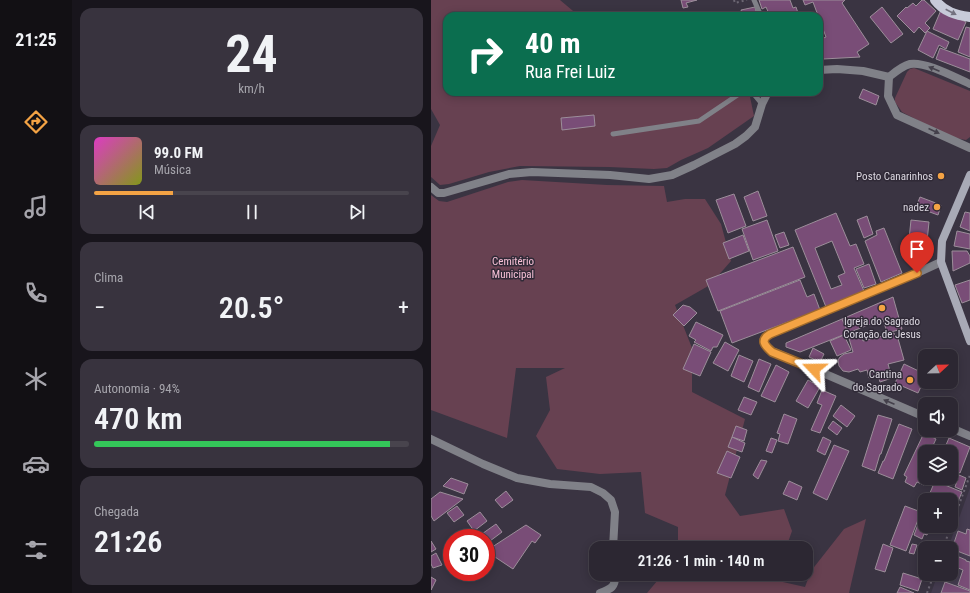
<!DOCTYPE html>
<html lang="pt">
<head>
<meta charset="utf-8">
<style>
  :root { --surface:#2c2732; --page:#38333e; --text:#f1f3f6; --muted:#a6a5ac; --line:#48444d; --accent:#f4a344 }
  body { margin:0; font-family:"Roboto Condensed",sans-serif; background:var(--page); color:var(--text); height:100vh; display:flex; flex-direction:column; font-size:15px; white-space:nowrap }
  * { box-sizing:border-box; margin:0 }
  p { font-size:13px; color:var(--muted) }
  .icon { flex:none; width:22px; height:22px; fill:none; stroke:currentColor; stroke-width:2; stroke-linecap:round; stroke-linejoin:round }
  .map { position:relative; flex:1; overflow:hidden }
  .sheet { display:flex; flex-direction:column; gap:8px; padding:8px; background:#18151c; width:359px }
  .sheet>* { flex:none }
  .top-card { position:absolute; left:12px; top:12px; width:380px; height:84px; border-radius:12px; box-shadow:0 2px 10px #0003,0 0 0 1px var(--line); background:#0b6e4f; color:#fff; overflow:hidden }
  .needle { width:26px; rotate:68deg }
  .controls { position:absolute; left:487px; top:349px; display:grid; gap:8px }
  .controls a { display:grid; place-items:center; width:40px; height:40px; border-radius:8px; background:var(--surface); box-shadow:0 2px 10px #0003,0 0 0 1px var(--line); font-size:20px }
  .speed { position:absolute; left:12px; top:529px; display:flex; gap:8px; font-size:20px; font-weight:700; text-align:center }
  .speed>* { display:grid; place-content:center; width:52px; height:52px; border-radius:50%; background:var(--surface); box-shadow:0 2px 10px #0003,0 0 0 1px var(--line); line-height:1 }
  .speed .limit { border:6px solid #d22; background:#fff; color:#111 }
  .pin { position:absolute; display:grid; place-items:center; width:34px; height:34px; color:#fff; margin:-41px -17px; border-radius:50% 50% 50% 0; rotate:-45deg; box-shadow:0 0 4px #0007 }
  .pin .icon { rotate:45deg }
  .me { position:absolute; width:44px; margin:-22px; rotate:293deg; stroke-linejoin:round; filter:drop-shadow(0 0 3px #0008) }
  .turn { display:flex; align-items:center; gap:14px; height:84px; padding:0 16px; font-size:18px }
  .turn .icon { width:52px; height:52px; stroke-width:2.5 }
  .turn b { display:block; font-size:28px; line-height:34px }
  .big { font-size:30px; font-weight:600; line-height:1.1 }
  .sheet .widget { flex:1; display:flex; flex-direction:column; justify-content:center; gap:6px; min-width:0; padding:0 14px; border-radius:12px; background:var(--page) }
  .sheet .dial { align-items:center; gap:0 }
  .dial b { font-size:52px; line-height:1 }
  .song { display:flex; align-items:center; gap:12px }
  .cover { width:48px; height:48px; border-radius:6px; background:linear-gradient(135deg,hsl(310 70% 55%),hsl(70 70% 35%)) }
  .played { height:4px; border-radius:2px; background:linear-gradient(90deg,var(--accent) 25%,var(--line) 25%) }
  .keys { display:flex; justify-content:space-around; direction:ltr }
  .heat { display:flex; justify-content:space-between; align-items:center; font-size:22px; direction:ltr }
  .charge { height:6px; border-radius:3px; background:linear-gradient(90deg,#34c759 94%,var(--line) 0) }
  .trip { position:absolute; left:158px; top:541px; width:224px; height:40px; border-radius:12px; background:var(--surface); box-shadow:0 2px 10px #0003,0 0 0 1px var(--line); font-weight:600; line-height:40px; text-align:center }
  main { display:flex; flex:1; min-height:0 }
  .tabs { display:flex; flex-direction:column; width:72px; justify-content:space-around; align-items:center; background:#121014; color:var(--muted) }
  .tabs .icon { width:28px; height:28px }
  .tabs .selected { color:var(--accent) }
  .tabs b { font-size:18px; color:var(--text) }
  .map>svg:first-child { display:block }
  .built { fill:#453c50 }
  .green { fill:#674151 }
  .building { fill:#794d77; stroke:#9c8e9a; fill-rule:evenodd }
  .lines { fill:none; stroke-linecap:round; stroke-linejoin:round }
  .path { stroke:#6d6774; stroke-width:2; stroke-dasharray:2 3; stroke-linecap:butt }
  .service { stroke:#808188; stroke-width:5 }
  .minor { stroke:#808188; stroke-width:8 }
  .secondary { stroke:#a8aab6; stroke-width:8 }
  .primary { stroke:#c7cad9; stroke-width:10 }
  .oneway { fill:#747280 }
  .oneway2 { fill:#44404b }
  .route-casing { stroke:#9f6a2c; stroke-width:10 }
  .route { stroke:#f4a344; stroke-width:7 }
  .poi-dot { fill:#f4a344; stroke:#302a37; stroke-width:1.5 }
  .labels { text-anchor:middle; stroke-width:3; stroke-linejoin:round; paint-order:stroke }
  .poi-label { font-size:11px; fill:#dbd7e0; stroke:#302a37; text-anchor:end }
  .park-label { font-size:11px; fill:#f7c0d6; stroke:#302a37 }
</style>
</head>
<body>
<main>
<nav class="tabs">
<b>21:25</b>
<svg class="icon selected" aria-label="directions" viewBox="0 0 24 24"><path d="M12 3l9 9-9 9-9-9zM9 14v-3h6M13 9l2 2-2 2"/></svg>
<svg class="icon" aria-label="music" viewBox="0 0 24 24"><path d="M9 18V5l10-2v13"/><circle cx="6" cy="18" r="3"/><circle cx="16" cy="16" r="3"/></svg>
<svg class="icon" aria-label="phone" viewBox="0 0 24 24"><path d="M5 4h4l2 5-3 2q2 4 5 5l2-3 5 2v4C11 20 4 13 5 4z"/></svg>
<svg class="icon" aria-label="climate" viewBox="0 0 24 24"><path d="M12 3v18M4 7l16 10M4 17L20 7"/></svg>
<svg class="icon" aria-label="car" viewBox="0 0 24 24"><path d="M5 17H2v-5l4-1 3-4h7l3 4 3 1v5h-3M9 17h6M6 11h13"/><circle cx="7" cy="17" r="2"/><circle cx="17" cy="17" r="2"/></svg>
<svg class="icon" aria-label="filters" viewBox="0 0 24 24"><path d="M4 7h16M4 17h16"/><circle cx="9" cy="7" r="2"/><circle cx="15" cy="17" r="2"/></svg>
</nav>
<section class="sheet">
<div class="widget dial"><b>24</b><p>km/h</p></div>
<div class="widget">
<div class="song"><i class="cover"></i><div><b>99.0 FM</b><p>Música</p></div></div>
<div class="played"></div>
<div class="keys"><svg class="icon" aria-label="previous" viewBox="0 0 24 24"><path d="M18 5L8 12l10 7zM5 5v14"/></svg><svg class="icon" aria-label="pause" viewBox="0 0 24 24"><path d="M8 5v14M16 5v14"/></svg><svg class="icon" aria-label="next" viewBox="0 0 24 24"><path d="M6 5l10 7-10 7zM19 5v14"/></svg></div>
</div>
<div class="widget"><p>Clima</p>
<div class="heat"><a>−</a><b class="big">20.5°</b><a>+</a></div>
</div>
<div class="widget"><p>Autonomia · 94%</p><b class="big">470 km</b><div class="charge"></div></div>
<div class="widget"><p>Chegada</p><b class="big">21:26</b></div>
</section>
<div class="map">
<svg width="539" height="593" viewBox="0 0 539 593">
  <rect width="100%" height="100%" fill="#3a3442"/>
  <polygon class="built" points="539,488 539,593 500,593 507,574 520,574 520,548 517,548"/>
  <g class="green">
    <polygon points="0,0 129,0 148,16 16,16 16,92 318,92 323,116 277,148 250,160 236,168 223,169 178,167 89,166 58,172 18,184 9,185 0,177 0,146 9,125 0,109"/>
    <polygon points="483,68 539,91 539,137 535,140 519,137 471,112 464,102 464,98 476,72 479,69"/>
    <polygon points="91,180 176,185 233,186 236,202 254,199 274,199 290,224 300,261 279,285 244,305 261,348 261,392 314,419 294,495 309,516 353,509 361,531 355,548 247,548 247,527 214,513 210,472 169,474 126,469 105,436 119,410 115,377 134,368 85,368 76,438 0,410 0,195 8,201 16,202 77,182"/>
    <polygon points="435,519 418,593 216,593 232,574 345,574 343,580 374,587 380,571 413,529"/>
  </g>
  <g class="building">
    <polygon points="250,0 266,0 255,3 257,7 252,8"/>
    <polygon points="328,0 359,0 362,8 365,7 368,16 339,16 335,7 331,9"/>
    <polygon points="372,0 414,0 411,3 438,44 426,52 429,57 392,59 388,48 388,40 395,37 382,2 374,5"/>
    <polygon points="491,0 493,0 505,11 494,23 499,28 494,33 488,27 483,33 466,16 475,7 476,8 482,3 485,6"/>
    <polygon points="324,7 326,16 312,16 310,10"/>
    <polygon points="451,7 472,34 460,43 439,17"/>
    <polygon points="510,10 535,22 527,40 502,29"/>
    <polygon points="535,27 539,28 539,57 527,52"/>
    <polygon points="496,31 518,42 515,49 508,45 502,58 487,50"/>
    <polygon points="509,48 539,59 539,72 505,59"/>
    <polygon points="432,89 448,96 445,105 428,98"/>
    <polygon points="163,115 164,126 131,130 130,118"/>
    <polygon points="327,191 336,216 322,221 313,197"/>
    <polygon points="303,194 315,226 297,233 285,200"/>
    <polygon points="489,197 510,205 507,215 485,207"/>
    <polygon points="534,212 539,213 539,231 529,227"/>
    <path d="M405,213l14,33 6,-2 8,20 -10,4 10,23 -38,16 -31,-77zM401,241l13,32 -7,3 4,9 -11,4 -16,-41z"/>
    <polygon points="436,216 442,234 433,238 426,220"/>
    <polygon points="336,220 347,251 322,260 311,229"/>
    <polygon points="480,220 498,222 495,251 477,249"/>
    <polygon points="453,228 471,273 450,282 434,241 446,235 445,231"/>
    <polygon points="526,231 539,234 539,249 523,246"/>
    <polygon points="353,232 358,245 349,248 344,235"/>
    <polygon points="312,235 318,251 298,259 292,243"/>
    <polygon points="362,247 374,277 287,311 275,280"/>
    <polygon points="521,251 536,251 539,256 539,263 522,271"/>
    <polygon points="438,264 445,284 433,288 425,269"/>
    <polygon points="369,280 376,297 383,294 389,310 301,343 289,311"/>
    <polygon points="539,280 539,300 531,303 524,285"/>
    <polygon points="462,297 471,329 456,333 452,319 417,333 411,319"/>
    <polygon points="252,305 259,307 266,313 253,326 242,315"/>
    <polygon points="411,319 417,333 369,352 355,347 355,343"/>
    <polygon points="265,322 292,335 286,347 282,347 280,351 263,342 265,340 258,336"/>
    <polygon points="429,332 432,341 463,333 464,336 466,335 473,360 457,364 461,378 449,382 447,375 438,378 436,370 429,372 427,369 418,372 412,371 408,366 407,360 409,357 413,354 422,352 417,335"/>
    <polygon points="413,335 420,350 406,356 399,341"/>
    <polygon points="294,342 308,350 297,371 282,363"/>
    <polygon points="263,344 280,352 269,376 252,369"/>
    <polygon points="382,348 393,354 389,362 378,357"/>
    <polygon points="308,355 322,361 313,382 300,376"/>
    <polygon points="328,359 340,364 328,392 317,387"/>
    <polygon points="473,364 494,374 494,378 487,393 464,383"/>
    <polygon points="345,365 358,372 344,402 330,396"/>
    <polygon points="377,380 389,387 377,408 365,401"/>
    <polygon points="391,390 405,396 389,433 380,430 391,405 386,403"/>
    <polygon points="313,397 326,402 320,415 307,410"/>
    <polygon points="410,405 424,416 416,427 402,416"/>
    <polygon points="353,414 366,419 357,444 347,441 349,434 346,433"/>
    <polygon points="447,415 461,419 450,454 449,454 444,471 431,466"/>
    <polygon points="402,421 411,428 406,435 397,428"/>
    <polygon points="468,424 481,429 462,479 447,473 452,461 453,461"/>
    <polygon points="305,426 316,430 313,441 301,437"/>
    <polygon points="493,433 505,439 499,452 494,452 494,461 492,466 494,467 494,478 497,478 493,485 486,482 483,487 474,482 476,477 473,475"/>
    <polygon points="301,437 314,443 311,452 297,447"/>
    <polygon points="392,437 400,441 394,455 386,451"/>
    <polygon points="340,438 346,440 341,453 335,451"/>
    <polygon points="518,438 539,447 529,473 520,469 520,452 512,452"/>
    <polygon points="403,445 418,451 396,500 382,493"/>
    <polygon points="296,451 309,457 300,478 286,473"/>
    <polygon points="330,460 336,461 327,479 322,475"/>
    <polygon points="528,475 535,478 531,490 524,487"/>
    <polygon points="20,478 37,484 33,494 12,486"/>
    <polygon points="358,481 371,487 366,500 352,494"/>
    <polygon points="504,481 531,492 521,516 520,516 520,500 496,500"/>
    <polygon points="75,491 82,500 71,508 64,500"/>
    <polygon points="9,492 32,499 3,521 0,516 0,499"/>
    <polygon points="26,506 33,515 23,522 16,513"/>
    <polygon points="474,506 490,512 475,551 459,545"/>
    <polygon points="494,506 494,526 512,526 510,531 499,527 496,535 493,534 491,539 483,535"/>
    <polygon points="49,512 56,521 43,531 36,521"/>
    <polygon points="65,524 71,532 55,544 55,538 49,538 48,536"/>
    <polygon points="95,525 110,535 104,543 101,541 82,569 55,551"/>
    <polygon points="536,529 539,530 539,556 521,549 527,531 535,534"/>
    <polygon points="0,541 5,549 0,552"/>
    <polygon points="452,544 462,548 454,572 444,569"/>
    <polygon points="481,544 486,545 483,554 478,553"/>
    <polygon points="21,547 21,564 13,552"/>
    <polygon points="5,553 11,565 2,568 0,564 0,556"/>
    <polygon points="521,554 535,560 535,561 539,562 539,590 527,585 532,570 520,565"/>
    <polygon points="472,573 491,579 487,591 469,585"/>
    <polygon points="0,577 5,580 0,590"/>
    <polygon points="514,582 539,591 539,593 510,593"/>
    <polygon points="469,587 483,593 466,593"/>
  </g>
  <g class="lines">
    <g class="path">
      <polyline points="303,0 304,3 316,0"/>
      <polyline points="512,548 539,475"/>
      <polyline points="496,593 503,574"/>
    </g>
    <g class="service">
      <polyline points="323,0 330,16"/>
      <polyline points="321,92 331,104"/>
      <polyline points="182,134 268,121 311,92"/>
    </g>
    <g class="minor">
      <polyline points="388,70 406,69 432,71 458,77"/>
      <path d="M539,84c-14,-6 -45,-23 -60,-20 -8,2 -15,8 -21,13l-1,19 9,19 73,33"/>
      <polyline points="0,187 7,193 13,193 78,174 101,172 179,175 218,179 241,175 263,165 304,144 315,136 324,127 331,104 337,92"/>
      <path d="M494,417l-153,-66c-7,-6 -12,-11 -2,-17l147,-61 24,-11"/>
      <polyline points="520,428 539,436"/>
      <polyline points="0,439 52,464 86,478 119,484 160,487 172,493 180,500 184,512 182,548"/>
      <path d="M169,593c11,-4 16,-6 15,-19"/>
    </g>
    <polyline class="secondary" points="539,175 511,241 510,262 539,341"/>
    <path class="primary" d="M504,0c9,12 21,15 35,17"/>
  </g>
  <defs><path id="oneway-solid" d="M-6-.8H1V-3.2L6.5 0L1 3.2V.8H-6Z"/></defs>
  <use class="oneway" href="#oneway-solid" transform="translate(520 12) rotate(27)"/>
  <g class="oneway2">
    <use href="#oneway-solid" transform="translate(503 69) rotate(-157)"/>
    <use href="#oneway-solid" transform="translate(503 131) rotate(24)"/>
    <use href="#oneway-solid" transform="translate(458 402) rotate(-157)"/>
  </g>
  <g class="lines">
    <g class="route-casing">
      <path id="route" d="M383,369l-42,-17c-8,-7 -12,-12 -2,-18l147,-61"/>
    </g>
    <use href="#route" class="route"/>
  </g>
  <g class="poi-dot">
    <circle cx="510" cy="176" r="4"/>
    <circle cx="506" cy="207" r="4"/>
    <circle cx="451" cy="308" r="4"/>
    <circle cx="479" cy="380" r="4"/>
  </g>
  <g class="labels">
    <g class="poi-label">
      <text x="502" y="180">Posto Canarinhos</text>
      <text x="498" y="211">nadez</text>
      <text x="451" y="325" text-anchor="middle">Igreja do Sagrado<tspan x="451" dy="13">Coração de Jesus</tspan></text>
      <text x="471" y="378">Cantina<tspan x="471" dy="13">do Sagrado</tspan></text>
    </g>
    <g class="park-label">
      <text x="82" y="265">Cemitério<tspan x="82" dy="13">Municipal</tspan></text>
    </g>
  </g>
</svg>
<div class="controls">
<a><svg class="needle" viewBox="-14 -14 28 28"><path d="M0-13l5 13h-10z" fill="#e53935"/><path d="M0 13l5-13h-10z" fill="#a6a5ac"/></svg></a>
<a><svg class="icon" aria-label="sound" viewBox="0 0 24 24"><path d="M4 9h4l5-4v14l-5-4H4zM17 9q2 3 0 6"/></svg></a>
<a><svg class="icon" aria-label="layers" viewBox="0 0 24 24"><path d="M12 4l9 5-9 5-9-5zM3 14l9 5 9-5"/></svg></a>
<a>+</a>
<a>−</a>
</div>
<div class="speed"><div class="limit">30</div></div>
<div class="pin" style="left:486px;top:273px;background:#d93025"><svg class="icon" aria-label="arrive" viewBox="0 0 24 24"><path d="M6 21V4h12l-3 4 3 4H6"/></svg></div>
<svg class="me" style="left:383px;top:369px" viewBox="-20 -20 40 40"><path d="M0-17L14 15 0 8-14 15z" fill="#f4a344" stroke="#fff" stroke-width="4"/></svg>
<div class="trip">21:26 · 1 min · 140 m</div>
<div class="top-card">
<div class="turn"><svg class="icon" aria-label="right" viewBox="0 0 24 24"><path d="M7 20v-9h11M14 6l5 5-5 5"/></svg><div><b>40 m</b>Rua Frei Luiz</div></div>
</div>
</div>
</main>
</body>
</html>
